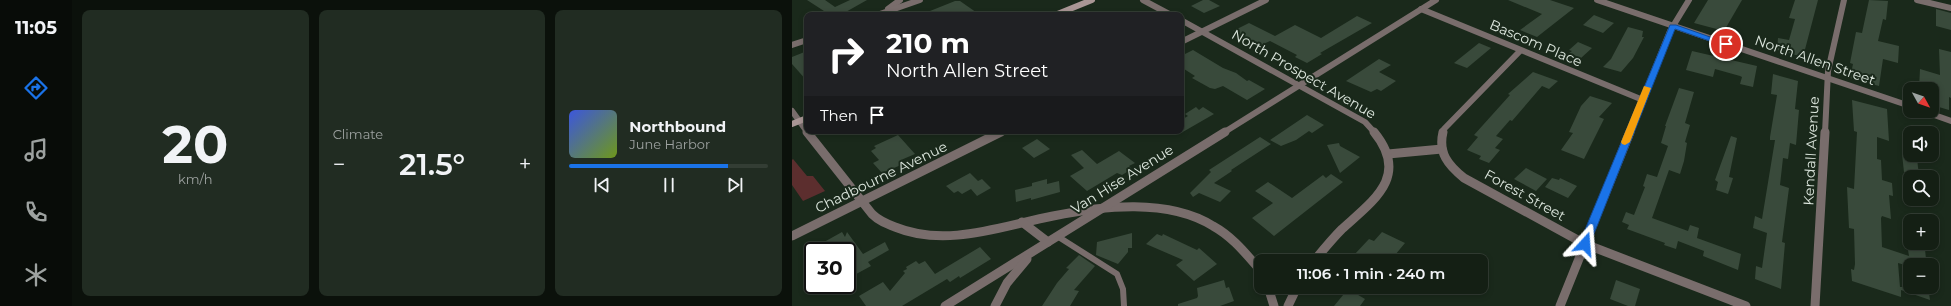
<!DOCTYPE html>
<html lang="en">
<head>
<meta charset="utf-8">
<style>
  :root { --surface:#141f14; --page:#212c22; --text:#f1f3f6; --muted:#9da2a0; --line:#333d34; --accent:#1a73e8 }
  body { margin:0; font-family:Montserrat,sans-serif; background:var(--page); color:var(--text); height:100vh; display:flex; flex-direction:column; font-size:15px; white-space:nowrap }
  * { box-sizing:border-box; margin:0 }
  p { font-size:13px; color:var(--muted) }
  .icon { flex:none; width:22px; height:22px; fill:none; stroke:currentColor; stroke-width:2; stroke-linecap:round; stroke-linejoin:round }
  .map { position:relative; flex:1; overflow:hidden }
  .sheet { display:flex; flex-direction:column; gap:10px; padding:10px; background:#0b110b; width:720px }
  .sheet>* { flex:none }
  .guide { position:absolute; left:12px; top:12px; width:380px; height:122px; border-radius:8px; box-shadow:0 2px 6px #0003,0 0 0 1px var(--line); background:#202124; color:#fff; overflow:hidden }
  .needle { width:26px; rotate:130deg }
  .tools { position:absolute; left:1111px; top:82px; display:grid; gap:8px }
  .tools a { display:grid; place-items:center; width:36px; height:36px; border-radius:8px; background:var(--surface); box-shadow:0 2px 6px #0003,0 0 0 1px var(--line); font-size:20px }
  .speed { position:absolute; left:12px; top:242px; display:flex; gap:8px; font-size:20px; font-weight:700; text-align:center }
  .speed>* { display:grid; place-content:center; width:52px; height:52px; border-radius:50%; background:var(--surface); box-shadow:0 2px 6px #0003,0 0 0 1px var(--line); line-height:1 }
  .speed .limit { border:2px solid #111; border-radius:6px; background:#fff; color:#111 }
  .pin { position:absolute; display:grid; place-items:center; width:34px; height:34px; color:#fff; margin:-17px; border:2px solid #fff; border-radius:50%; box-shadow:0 1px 4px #0007 }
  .me { position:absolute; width:44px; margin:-22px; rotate:19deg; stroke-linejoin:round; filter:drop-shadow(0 0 3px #0008) }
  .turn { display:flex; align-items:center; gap:14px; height:84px; padding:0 16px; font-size:18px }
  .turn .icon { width:52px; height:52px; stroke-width:2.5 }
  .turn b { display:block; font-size:28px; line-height:34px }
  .then { display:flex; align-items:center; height:38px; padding:0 16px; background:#0003; gap:8px; font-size:15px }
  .big { font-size:30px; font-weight:600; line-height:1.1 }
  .sheet .widget { flex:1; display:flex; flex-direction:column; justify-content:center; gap:6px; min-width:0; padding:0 14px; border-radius:8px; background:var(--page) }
  .sheet .dial { align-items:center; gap:0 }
  .dial b { font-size:52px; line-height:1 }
  .song { display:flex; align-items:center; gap:12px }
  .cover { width:48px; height:48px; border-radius:6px; background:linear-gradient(135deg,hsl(230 70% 55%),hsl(80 70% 35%)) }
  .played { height:4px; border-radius:2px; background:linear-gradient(90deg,var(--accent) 80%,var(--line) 80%) }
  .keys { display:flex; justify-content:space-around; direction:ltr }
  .heat { display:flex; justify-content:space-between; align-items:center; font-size:22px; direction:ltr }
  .sheet .tiles { flex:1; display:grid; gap:10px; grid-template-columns:repeat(3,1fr) }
  .trip { position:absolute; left:462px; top:254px; width:234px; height:40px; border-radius:8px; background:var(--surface); box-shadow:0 2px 6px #0003,0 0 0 1px var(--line); font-weight:600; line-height:40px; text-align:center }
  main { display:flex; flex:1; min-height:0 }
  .dock { display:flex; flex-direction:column; width:72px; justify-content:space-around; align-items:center; background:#080c08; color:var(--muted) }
  .dock .icon { width:28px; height:28px }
  .dock .on { color:var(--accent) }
  .dock b { font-size:18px; color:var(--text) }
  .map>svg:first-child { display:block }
  .green { fill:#5c2e2e }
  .building { fill:#394a3b }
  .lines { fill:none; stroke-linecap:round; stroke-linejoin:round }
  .service { stroke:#796d6c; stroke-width:6 }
  .minor-far1 { stroke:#796d6c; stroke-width:6 }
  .minor { stroke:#796d6c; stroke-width:9 }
  .secondary { stroke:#a99695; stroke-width:6 }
  .route { fill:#1a73e8; stroke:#114b97 }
  .slow { fill:#f59e0b }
  .labels { text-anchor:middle; stroke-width:4; stroke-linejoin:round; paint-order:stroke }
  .street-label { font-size:14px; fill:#dce6dd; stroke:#1a291b }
</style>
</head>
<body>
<main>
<nav class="dock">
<b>11:05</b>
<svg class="icon on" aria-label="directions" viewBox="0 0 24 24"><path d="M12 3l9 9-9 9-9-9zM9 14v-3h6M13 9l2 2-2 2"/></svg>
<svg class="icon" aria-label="music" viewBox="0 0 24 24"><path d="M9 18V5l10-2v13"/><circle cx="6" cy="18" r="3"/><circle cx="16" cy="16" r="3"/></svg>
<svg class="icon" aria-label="phone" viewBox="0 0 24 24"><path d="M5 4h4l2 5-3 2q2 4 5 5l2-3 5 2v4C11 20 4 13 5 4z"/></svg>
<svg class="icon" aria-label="climate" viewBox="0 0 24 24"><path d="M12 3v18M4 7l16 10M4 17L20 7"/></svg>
</nav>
<section class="sheet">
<div class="tiles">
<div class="widget dial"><b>20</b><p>km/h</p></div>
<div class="widget"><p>Climate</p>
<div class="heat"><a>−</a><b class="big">21.5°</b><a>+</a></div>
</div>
<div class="widget">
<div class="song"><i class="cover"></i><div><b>Northbound</b><p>June Harbor</p></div></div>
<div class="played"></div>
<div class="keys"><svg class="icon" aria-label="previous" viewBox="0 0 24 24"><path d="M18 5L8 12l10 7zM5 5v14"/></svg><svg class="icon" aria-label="pause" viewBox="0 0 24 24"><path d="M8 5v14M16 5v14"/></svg><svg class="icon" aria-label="next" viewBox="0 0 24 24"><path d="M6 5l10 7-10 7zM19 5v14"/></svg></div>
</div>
</div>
</section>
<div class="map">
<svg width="1159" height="306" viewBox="0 0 1159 306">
  <rect width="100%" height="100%" fill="#1a291b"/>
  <polygon class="green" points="1,159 15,176 21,176 33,191 11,201 0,185 0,160"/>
  <g class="building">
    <polygon points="15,0 33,0 43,7 58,0 75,0 52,13 55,15 23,15 32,11"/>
    <polygon points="411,0 417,0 428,6 412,13 399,6"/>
    <polygon points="716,0 758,0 782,8 745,37 728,30 750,14"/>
    <polygon points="916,0 950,0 932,31 902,23"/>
    <polygon points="1003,0 1026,0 1011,57 985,50 986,38 997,40 1003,19 997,18"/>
    <polygon points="1077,0 1096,1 1094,20 1091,19 1086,41 1107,46 1106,63 1091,59 1087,86 1058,78 1061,64 1058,63 1064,32 1070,33"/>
    <polygon points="163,1 168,1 188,15 128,15"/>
    <polygon points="1144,9 1159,13 1159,30 1144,26"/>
    <polygon points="802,15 822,23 811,33 791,25"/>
    <polygon points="565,16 580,23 528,53 530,54 515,63 503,57 505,55 478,41 469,45 441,31 457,23 483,36 503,25 529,38"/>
    <polygon points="836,27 851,31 850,37 852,37 841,58 829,72 811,67 819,59"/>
    <polygon points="786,42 800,48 789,58 777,53 780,51 777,50"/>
    <polygon points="687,43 699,48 675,68 662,63"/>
    <polygon points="1147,49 1159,52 1159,98 1157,97 1157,110 1140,105 1140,89 1127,89 1128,69 1148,75"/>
    <polygon points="401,50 431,68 444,73 455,81 457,80 473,89 455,100 431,86 423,89 418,88 400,78 403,76 389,67 389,56"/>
    <polygon points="15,51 15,81 0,64 0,57"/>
    <polygon points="900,51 965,66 961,87 948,84 950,77 948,76 923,69 921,77 894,70"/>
    <polygon points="587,59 599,65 587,72 604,81 589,91 585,89 579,92 554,81"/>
    <polygon points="741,72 766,81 757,89 750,86 720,121 718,120 704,136 711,139 703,148 708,150 697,163 687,159 689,156 675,150 686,137 682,135 718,95 716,94"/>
    <polygon points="981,74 1006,81 1003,109 1007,110 1004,145 998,143 996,159 991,158 988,185 997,188 990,242 993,243 989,289 963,279 964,266 970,268 975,233 961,228 963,216 970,219 983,140 978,140 978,137 985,95 979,94"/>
    <polygon points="887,88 902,92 893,123 898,125 893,142 895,143 892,161 888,174 877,170 860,218 896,231 898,225 907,228 905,238 949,254 946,270 911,256 912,251 886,241 884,249 872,245 873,243 835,229 837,225 830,222 834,212 842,215 853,187 851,186 855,174 865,177 876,146 869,143 874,126 873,126"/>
    <polygon points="798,96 820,103 807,117 812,119 792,159 769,150 781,133 777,132 789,106"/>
    <polygon points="1060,100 1095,109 1097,141 1085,137 1085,159 1089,160 1090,180 1100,183 1101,196 1097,195 1099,219 1090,216 1089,218 1090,247 1117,256 1115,244 1133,249 1134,259 1131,258 1131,260 1139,263 1138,265 1113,265 1106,263 1108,287 1136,287 1138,300 1109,290 1109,297 1060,281 1059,269 1062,270 1063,264 1062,229 1057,228 1055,187 1062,189 1065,132 1062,131"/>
    <polygon points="404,107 407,110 411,107 422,114 389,133 389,120 396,116 393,114"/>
    <polygon points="515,115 532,125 520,133 517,131 504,140 489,146 478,140"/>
    <polygon points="106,135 123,154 109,160 111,162 109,165 90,173 81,163 87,160 79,151 84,148 82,146"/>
    <polygon points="939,136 945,138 937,177 941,178 936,194 924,190 926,182 923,180"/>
    <polygon points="468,137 479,144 439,170 440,171 422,183 439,191 428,202 407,193 401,197 398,193 419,172 417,170"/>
    <polygon points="245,139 258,149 242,158 230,148"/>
    <polygon points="547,143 548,146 568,157 548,173 535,145"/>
    <polygon points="290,150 305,164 327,151 343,163 337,166 340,169 330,175 325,173 295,191 278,176 292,168 279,155"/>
    <polygon points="1110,154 1125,158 1127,176 1112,172"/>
    <polygon points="734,168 755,179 744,191 722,179"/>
    <polygon points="178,173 186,181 190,179 199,188 185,196 179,189 170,194 166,191 162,193 154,186"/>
    <polygon points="539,174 551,182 482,236 460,218 481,203 463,191 476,182 500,198 531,175 534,178"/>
    <polygon points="760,178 767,180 768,178 785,186 776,198 753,187"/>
    <polygon points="255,179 255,184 267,181 268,192 239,200 239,198 224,202 223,190 240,186 240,183"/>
    <polygon points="50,232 53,237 55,232 71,254 93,242 97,250 76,262 79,266 55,279 55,251 16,251"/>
    <polygon points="590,232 613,243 598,261 572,261 562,255 577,239 582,241"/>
    <polygon points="340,233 340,248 336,248 336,252 326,264 304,255 305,242"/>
    <polygon points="365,234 370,236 371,234 405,250 407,248 425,264 402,281 384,265 391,260 354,244"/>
    <polygon points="188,247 199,259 168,278 167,276 158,282 155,279 110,306 74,306 67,296 91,282 98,291 113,273 111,271 115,269 114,267 124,261 127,264 133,261 143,274"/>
    <polygon points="287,255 303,266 282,290 287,291 278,306 250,306 265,283 277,269 274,268"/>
    <polygon points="432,280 434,288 437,287 442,301 428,306 386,306 386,304 405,298 406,296 405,288"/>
    <polygon points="824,280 848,289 843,306 836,306 818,299"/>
    <polygon points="556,289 573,299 568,306 542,306"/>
  </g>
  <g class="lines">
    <polyline class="service" points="265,236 325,274 331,289 332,306"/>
    <g class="minor-far1">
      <polyline points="351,0 379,15"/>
      <polyline points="805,0 1118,106"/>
      <polyline points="1125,0 1159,8"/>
      <polyline points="96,9 108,0"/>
      <polyline points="629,9 851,100"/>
      <polyline points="85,15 128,0"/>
      <polyline points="389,20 573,122 583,133"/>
      <polyline points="389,42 474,0"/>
      <polyline points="0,45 15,40"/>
      <polyline points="0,111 16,133"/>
      <polyline points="1131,111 1159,121"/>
      <polyline points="207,133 211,131"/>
      <polyline points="431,133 644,0"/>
      <polyline points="651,133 652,129 728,51"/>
      <polyline points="837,133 878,31 897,0"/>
      <polyline points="1033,133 1036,71 1052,0"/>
    </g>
    <g class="minor">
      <path d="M15,132l65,82c7,7 15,10 23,13 51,21 107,-1 158,-11 49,-10 115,-18 160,10 20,11 33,28 48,45"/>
      <path d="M651,132c-5,21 5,33 21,46l121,66 161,62"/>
      <polyline points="596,154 650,149"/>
      <polyline points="230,222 256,242"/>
      <polyline points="0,236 209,132"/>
      <path d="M522,261c9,-11 18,-22 28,-32 32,-29 68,-53 32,-97"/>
      <polyline points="476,287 482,306"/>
      <polyline points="153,306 433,132"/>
      <polyline points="203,306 215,283 235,259"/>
      <polyline points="496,306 505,287"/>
      <polyline points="768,306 838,132"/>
      <polyline points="1023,306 1033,132"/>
    </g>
    <g class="secondary">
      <polyline points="263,15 300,0"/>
      <polyline points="0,124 15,118"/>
    </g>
  </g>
  <polygon class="route" points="878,25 884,25 938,44 932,46 883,29 798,244 796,247 789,247 787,244"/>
  <polygon class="slow" points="852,86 859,88 838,142 833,145 830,144 829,142"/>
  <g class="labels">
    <g class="street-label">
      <text transform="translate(744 43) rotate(23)" y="5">Bascom Place</text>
      <text transform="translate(1023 60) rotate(19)" y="5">North Allen Street</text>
      <text transform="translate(512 74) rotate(30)" y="5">North Prospect Avenue</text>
      <text transform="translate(1019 151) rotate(-87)" y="5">Kendall Avenue</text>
      <text transform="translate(89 177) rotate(-26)" y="5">Chadbourne Avenue</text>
      <text transform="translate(330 179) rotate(-32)" y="5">Van Hise Avenue</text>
      <text transform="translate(733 195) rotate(29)" y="5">Forest Street</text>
    </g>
  </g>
</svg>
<div class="tools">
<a><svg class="needle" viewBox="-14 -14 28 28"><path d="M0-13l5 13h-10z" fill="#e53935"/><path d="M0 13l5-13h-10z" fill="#9da2a0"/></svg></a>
<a><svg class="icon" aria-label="sound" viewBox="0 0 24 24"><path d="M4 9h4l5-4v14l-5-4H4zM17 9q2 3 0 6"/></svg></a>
<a><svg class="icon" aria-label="search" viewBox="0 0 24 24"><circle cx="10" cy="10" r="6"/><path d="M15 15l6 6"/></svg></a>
<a>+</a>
<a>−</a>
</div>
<div class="speed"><div class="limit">30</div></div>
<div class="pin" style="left:934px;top:44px;background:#d93025"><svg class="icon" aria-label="arrive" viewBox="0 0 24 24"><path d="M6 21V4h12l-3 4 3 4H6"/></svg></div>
<svg class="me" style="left:793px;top:244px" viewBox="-20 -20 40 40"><path d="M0-17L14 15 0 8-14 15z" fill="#1a73e8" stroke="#fff" stroke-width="4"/></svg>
<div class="trip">11:06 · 1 min · 240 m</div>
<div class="guide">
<div class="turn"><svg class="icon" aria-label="right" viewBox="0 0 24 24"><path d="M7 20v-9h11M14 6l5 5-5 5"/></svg><div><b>210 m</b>North Allen Street</div></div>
<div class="then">Then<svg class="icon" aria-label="arrive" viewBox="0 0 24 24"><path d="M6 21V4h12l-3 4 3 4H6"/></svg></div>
</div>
</div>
</main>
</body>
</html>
